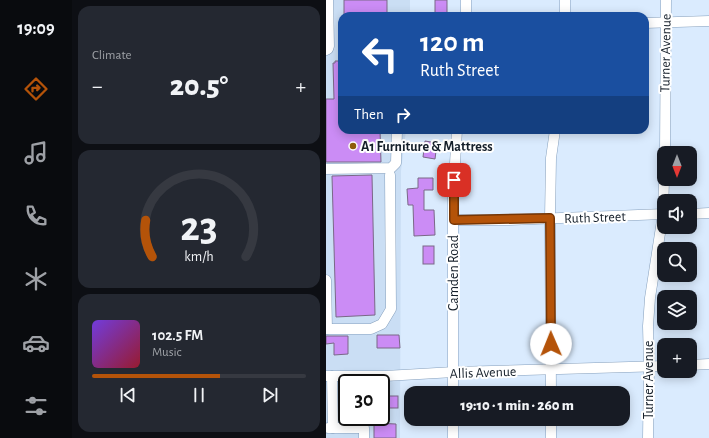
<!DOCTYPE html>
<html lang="en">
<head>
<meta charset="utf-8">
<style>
  :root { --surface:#171b24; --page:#242831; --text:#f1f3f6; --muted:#9ea1a6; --line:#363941; --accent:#b45309 }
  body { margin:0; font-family:"Alegreya Sans",sans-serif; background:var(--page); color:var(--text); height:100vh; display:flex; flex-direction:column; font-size:15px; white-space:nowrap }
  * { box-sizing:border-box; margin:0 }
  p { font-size:13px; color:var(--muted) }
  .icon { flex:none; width:22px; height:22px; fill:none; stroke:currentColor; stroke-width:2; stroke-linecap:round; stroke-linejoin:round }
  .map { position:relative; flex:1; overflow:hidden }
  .drawer { display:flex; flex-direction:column; gap:6px; padding:6px; background:#0d0f14; width:254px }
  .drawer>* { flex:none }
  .banner { position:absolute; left:12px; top:12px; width:311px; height:122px; border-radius:12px; box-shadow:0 2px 10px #0003; background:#1a4fa0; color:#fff; overflow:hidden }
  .needle { width:26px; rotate:180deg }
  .controls { position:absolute; left:331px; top:146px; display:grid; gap:8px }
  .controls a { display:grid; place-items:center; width:40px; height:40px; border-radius:8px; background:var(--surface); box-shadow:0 2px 10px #0003; font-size:20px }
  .speed { position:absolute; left:12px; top:374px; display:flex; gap:8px; font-size:20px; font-weight:700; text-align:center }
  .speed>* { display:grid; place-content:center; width:52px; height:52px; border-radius:50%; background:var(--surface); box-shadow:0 2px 10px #0003; line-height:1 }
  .speed .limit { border:2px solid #111; border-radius:6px; background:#fff; color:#111 }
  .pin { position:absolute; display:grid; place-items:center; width:34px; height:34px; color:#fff; margin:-17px; border-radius:8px; box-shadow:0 2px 6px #0006 }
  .me { position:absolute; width:44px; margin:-22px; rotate:359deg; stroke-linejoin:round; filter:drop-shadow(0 0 3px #0008) }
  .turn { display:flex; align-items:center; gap:14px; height:84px; padding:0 16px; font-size:18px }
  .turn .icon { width:52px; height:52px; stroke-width:2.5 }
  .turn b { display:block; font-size:28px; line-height:34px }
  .then { display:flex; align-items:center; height:38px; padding:0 16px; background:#0003; gap:8px; font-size:15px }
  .big { font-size:30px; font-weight:800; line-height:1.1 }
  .drawer .tile { flex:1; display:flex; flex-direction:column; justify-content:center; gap:6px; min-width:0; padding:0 14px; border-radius:12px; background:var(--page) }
  .drawer .dial { align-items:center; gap:0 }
  .dial svg { height:104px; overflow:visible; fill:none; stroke:var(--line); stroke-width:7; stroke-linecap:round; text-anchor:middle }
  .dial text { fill:var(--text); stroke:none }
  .song { display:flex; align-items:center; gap:12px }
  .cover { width:48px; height:48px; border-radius:6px; background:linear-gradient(135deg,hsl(260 70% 55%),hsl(350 70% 35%)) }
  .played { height:4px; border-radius:2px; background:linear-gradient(90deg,var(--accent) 60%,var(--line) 60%) }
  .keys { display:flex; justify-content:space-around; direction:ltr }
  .heat { display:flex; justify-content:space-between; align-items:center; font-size:22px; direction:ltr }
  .trip { position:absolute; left:78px; top:386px; width:226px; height:40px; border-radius:12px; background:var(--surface); box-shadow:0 2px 10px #0003; font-weight:800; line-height:40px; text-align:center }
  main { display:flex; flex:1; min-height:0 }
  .menu { display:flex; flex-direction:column; width:72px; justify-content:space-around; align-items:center; background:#090b0e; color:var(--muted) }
  .menu .icon { width:28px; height:28px }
  .menu .active { color:var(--accent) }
  .menu b { font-size:18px; color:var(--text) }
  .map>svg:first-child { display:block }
  .built { fill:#cadef4; fill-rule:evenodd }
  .building { fill:#cb8cf5; stroke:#7a6887 }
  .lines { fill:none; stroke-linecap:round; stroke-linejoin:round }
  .minor-casing { stroke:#86a0bd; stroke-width:11 }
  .minor { stroke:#fff; stroke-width:10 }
  .route-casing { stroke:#753606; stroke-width:10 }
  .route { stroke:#b45309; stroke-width:7 }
  .poi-dot { fill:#8f5c0b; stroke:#fff; stroke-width:1.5 }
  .labels { text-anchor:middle; stroke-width:4; stroke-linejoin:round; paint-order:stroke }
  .street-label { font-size:14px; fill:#151f2a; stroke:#fff }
  .poi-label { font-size:14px; font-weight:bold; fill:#151f2a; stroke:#fff; text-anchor:start }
</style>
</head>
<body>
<main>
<nav class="menu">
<b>19:09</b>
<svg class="icon active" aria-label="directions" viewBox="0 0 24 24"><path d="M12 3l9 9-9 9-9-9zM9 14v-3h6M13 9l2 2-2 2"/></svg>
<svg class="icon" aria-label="music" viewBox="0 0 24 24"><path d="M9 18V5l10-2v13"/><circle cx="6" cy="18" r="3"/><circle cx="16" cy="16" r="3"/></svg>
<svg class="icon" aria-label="phone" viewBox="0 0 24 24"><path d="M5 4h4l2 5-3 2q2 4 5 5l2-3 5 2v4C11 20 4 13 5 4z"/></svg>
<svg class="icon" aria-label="climate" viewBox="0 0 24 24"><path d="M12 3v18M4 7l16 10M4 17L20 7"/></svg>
<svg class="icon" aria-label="car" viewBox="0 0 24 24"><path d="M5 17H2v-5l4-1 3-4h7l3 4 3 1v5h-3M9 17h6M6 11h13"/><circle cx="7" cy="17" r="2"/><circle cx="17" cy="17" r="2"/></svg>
<svg class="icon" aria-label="filters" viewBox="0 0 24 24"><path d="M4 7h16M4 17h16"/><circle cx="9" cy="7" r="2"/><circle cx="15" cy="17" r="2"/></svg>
</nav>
<section class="drawer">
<div class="tile"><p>Climate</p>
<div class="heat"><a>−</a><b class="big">20.5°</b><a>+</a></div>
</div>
<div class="tile dial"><svg viewBox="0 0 100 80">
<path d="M14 69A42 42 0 1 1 86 69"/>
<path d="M14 69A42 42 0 0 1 9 41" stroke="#b45309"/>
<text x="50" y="56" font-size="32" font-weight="700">23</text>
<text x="50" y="72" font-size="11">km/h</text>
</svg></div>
<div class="tile">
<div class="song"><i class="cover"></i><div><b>102.5 FM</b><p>Music</p></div></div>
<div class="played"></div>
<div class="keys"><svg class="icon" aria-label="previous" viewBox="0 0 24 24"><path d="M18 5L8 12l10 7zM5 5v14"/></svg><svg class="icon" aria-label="pause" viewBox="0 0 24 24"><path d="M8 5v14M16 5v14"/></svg><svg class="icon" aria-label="next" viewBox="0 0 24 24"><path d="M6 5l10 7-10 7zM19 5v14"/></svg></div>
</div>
</section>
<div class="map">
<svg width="383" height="438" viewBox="0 0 383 438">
  <rect width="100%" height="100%" fill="#daebfe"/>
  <path class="built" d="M0,0h84v16h-68v114h64l-5,41 -1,267h-74zM21,383h34v34h-34z"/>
  <g class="building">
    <rect x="18" y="0" width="43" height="16"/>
    <rect x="109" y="0" width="12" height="14"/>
    <polygon points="9,61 16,61 16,130 54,130 55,162 0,162 0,99 8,99 7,63 9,63"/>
    <polygon points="99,141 111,143 109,159 97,157"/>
    <polygon points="46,175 49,315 10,317 6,176"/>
    <polygon points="92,178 107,178 107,190 98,190 98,210 108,210 109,235 88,236 87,205 82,205 81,189 92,188"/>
    <rect x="97" y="246" width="11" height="18"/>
    <polygon points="51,335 73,335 74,348 51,348"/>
    <polygon points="0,336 22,336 22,354 8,355 8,343 0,344"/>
    <rect x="13" y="396" width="8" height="22"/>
    <rect x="55" y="396" width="17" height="12"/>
    <polygon points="48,423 70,424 70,438 48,438"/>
  </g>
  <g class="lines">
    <g class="minor-casing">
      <g id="minor">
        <polyline points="239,0 239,16"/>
        <polyline points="140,16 140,0"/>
        <polyline points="319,23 383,21"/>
        <polyline points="0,50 2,49 3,46 2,0"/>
        <polyline points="339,153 340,0"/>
        <polyline points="0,169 65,168 70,163 71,130"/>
        <polyline points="364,214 383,213"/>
        <polyline points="128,220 183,220 338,214"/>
        <polyline points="0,280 1,329"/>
        <polyline points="0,329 45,329 56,324 65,309 64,175"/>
        <polyline points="364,365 383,364"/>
        <polyline points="0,376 59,376 128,372 338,366"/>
        <polyline points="6,376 7,428"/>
        <polyline points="127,393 127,196 131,130"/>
        <polyline points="225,393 224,218 225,158 229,130"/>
        <polyline points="127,419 127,438"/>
        <polyline points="2,428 38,428 38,438"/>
        <polyline points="225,438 225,419"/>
        <polyline points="322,438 323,366 322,326 324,298 337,214 338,179"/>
      </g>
    </g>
    <use href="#minor" class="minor"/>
  </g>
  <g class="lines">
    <g class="route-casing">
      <polyline id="route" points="128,180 128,220 224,218 225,344"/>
    </g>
    <use href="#route" class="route"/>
  </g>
  <circle class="poi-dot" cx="27" cy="146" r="4"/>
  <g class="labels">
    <g class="street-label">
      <text transform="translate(339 53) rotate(-89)" y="5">Turner Avenue</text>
      <text transform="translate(269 217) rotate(-2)" y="5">Ruth Street</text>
      <text transform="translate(127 273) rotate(-90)" y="5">Camden Road</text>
      <text transform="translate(157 372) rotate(-2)" y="5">Allis Avenue</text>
      <text transform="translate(322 380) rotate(-90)" y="5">Turner Avenue</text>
    </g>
    <g class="poi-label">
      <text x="35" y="151">A1 Furniture &amp; Mattress</text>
    </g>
  </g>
</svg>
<div class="controls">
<a><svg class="needle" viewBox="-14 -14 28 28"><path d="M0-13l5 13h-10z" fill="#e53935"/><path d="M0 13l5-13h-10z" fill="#9ea1a6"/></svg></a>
<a><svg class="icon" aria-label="sound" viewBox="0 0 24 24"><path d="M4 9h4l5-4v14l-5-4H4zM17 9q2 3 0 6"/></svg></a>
<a><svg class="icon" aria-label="search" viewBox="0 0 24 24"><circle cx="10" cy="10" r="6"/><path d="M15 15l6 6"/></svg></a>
<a><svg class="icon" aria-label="layers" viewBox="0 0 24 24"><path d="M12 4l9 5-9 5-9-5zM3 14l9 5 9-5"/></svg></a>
<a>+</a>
</div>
<div class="speed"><div class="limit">30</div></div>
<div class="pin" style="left:128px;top:180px;background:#d93025"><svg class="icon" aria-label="arrive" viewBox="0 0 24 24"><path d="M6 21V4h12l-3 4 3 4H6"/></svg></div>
<svg class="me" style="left:225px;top:344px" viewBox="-20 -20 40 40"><circle r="19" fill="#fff"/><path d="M0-13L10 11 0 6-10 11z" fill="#b45309"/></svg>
<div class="trip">19:10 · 1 min · 260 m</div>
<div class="banner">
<div class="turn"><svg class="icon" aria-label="left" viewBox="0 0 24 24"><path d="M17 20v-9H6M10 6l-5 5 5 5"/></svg><div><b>120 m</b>Ruth Street</div></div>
<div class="then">Then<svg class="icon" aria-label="right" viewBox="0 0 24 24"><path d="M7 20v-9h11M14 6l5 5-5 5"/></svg></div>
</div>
</div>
</main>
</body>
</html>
